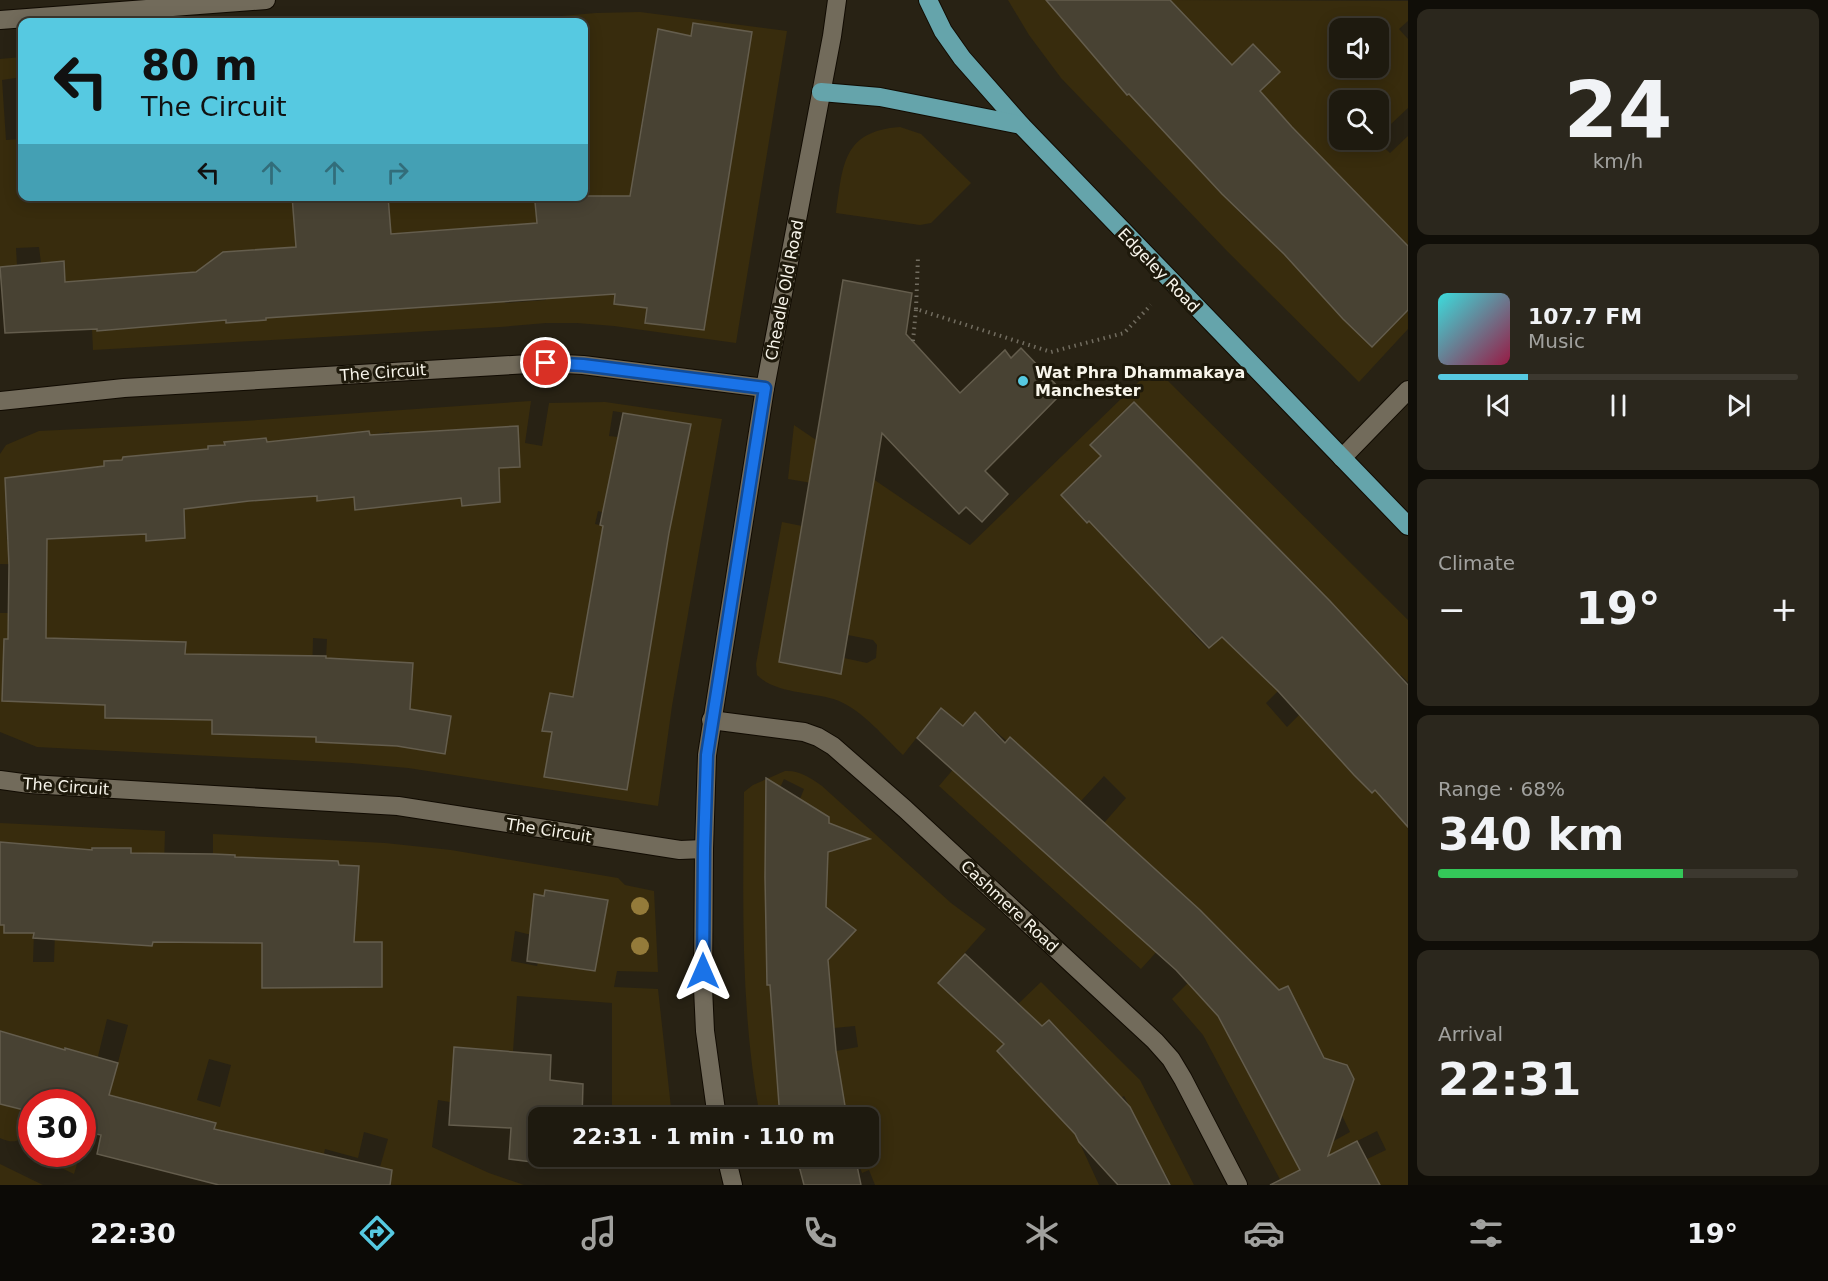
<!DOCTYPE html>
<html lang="en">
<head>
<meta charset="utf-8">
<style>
  :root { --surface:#1e1a0f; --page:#2b271d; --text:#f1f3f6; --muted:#a1a19e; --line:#3c382f; --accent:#56c9e1 }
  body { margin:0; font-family:"DejaVu Sans",sans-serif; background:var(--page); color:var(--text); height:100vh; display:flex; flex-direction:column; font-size:22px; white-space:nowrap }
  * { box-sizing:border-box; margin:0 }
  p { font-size:20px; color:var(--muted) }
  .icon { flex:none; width:33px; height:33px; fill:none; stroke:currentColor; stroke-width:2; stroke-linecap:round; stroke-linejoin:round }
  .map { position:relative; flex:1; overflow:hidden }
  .panel { display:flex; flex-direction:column; gap:9px; padding:9px; background:#100e08; width:420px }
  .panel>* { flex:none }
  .hud { position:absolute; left:18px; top:18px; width:570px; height:183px; border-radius:12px; box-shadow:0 3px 15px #0003,0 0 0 2px var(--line); background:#56c9e1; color:#111; overflow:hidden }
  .buttons { position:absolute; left:1329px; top:18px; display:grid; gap:12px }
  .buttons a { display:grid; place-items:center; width:60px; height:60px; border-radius:12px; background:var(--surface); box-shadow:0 3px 15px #0003,0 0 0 2px var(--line); font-size:30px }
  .speed { position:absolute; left:18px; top:1089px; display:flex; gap:12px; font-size:30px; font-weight:700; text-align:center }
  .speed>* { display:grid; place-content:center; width:78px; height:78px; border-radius:50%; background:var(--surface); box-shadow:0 3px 15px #0003,0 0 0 2px var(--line); line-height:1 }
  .speed .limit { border:9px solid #d22; background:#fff; color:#111 }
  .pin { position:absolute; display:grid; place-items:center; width:51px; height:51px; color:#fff; margin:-26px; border:3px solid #fff; border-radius:50%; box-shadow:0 2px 6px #0007 }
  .me { position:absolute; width:66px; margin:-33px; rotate:0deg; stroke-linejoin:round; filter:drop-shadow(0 0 4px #0008) }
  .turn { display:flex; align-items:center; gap:21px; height:126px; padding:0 24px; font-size:27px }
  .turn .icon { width:78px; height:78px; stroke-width:2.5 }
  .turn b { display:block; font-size:42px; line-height:51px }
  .lanes { display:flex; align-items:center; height:57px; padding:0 24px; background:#0003; justify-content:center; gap:30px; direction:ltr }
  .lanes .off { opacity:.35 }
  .big { font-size:45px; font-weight:700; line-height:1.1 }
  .panel .widget { flex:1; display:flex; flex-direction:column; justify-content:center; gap:9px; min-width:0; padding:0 21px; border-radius:12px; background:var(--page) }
  .panel .dial { align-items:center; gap:0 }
  .dial b { font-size:78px; line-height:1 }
  .song { display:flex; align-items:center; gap:18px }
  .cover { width:72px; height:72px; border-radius:9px; background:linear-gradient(135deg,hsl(180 70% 55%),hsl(340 70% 35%)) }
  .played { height:6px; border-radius:3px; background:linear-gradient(90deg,var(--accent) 25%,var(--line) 25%) }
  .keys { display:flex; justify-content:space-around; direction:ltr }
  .heat { display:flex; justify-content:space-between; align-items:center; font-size:33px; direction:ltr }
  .charge { height:9px; border-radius:4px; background:linear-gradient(90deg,#34c759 68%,var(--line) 0) }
  .trip { position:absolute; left:528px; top:1107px; width:351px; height:60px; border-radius:12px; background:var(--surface); box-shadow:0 3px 15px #0003,0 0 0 2px var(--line); font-weight:700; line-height:60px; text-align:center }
  .tab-bar { display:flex; height:96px; justify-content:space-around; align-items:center; background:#0c0a06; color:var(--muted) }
  .tab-bar .icon { width:42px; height:42px }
  .tab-bar .on { color:var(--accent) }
  .tab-bar b { font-size:27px; color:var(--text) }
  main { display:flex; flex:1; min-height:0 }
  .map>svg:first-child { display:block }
  .green { fill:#382c0d; fill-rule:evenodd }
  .building { fill:#484233; stroke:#645d4d; stroke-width:1.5 }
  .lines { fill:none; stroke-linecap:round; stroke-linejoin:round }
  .minor-casing { stroke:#110b02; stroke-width:20 }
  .major-casing { stroke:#110b02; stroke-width:20 }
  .path { stroke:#726d60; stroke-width:4; stroke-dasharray:1.5 4.5; stroke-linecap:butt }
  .minor { stroke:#726b5b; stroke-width:18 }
  .major { stroke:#65a4ab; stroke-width:18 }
  .tree { fill:#947b3a }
  .route-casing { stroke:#114b97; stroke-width:15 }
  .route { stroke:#1a73e8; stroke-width:10 }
  .poi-dot { fill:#56c9e1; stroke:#1e190b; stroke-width:2 }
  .labels { text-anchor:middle; stroke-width:6; stroke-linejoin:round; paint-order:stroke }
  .street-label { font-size:16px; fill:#f8f5eb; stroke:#1e190b }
  .poi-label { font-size:16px; font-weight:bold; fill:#f8f5eb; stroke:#1e190b; text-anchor:start }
</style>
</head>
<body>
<main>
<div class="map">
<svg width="1408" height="1185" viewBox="0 0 1408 1185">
  <rect width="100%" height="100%" fill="#282214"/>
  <g class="green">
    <path d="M1008,0h44l26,37 49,58 25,-22 40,-50 -22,-23 238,1v20l-9,8 9,10v69l-17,16 -12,-12 -1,-12h-38v40h36l14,13 18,-17v110l-14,-15 -24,23 -53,36 55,57 36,-36v18l-49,53 -132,-131 -166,-173 -32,-43zM1340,28h38v40h-38zM1253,44l27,28 -89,88 -53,-57 75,-56 19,18zM1242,123l53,55 -45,45 -53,-55zM1334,170l37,38 -23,23 -37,52 -53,-55z"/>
    <path d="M640,12l147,19 -51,312 -122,-17 -37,-3h-31l-46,4 -407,23 -2,-42 -8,-27 -18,1 -1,-21 -23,2 -2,-16 -23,1 1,18 -17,1v-208l22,-2v20l-20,3 4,60 16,-1v57h131l1,4 29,-4 358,1 1,4 -7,1 4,36 -39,3 5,62 41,-3 -4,-58 42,-46v-174h-45l-1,-4 58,-5zM693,23l59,9 -12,70 -60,-23 -30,-4 8,-46 33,7zM681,100l59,10 -12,68 -61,-22 -30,-5 7,-44 34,5zM632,185l33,6 61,-4 -10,69 -62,-9 -26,-39zM489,227l-11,41 2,36 -75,5 -5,-76zM714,263l-10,67 -59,-7 2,-15 -33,-4 3,-21zM94,282l91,40 -88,9zM309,288l77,21 -75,6z"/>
    <path d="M900,127l21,7 50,49 -40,40 -11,2 -84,-12c7,-47 6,-82 64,-86z"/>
    <path d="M1154,367l254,253v62l-7,-7 -42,42 -22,39 35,37 30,-31 6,6v54l-2,3 2,2v358h-28l-13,-26 19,-9 -9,-19 -75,38 -19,16 -80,-150 -31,-36 16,-16 -18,-46 -29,32 -202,-183 50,-59 -13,-14 -13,12 -23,-17 -37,47c-19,-18 -39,-43 -64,-54 -26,-10 -62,-6 -82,-26l-1,-11 26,-142 20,4 -7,42 62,10 15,-85 -84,-14 6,-54 176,120zM1134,402l51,51 -13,15 -73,42 -13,13 -19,-22 6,-18 28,-27 -11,-12zM794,578l54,53v4l25,5 4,5 -1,13 -9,5 -23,-5 -3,16 -62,-12zM1234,590l-12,47 -14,12 -18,-18zM1335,607l49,53 -83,53 -14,14 -21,-24 13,-13zM994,730l13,11 3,-4 15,98 -28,-26 -28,-51zM1104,776l22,22 -22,25 -71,18 41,-46 7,6zM1288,986l-32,101 -37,-69zM1338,1063l9,2 7,14 -2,6 -19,12 17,35 -54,30z"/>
    <path d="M531,401l-6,42 17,3 7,-43 56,-1 117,17 -50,287 -14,100 -250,-38 -57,-5 -314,-16 -37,-15v-119h44l1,-48 -45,-1v-110l6,-9 33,-14 205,-10zM613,411l78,13 -18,87 -66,-11 11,-63 -9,-1zM518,426l2,41 -21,1 1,34 -38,4 -1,-16 -40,-29 -2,-29zM369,431l1,4 19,-3 13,41 2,32 -49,5 -1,-13 -37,4 -6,-62 19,-2 1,-2zM266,438l1,4 17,-2 4,56 -77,8 -3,-58 17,-1v-3zM122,460l61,16 2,62 -39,3 -1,-21 -41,-58zM60,472l31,65 -84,5 -2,-64zM598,511l7,2 52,91 -66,-10 12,-68 -8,-2zM590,600l66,12 -15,85 -66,-10zM313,638l14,1 -1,20 87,4 -6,84 -91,-6 2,-38 -6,-23zM4,639h40l35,64 -77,-2zM102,640l84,2 -1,17 12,60 -92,-1v-17l-7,-1zM252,655h37l-2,81 -75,-2 1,-41 39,-20zM550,693l23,4v-4l66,11 -12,85 -82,-12 7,-45 -10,-2zM416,710l35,6 -6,37 -34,-5z"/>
    <path d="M785,771c14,-1 26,7 37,15l129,117 35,26 -48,54 80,21 23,-22 99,98 54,105h-23l-6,-12 -23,12h-19l37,-20 -36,-69 -53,28 28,61h-224l-6,-15 -7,3 -6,-16 12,-1v-38l-21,-1 -8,-40 -53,40h-26c-20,-107 -17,-216 -16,-325l9,-7zM784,779l20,10 -4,10 28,18 -1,77h-62l1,-98 12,-4zM766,907l60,15 18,-1 6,5 2,9 -6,7 -18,1 1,39zM830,990l4,38 21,-2 3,21 -22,4 -59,23 -6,-78zM1049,1020l53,57 -42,41 -63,-67 21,-22 11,10z"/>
    <path d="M0,823l165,8 -1,36 47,76h36l-13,-88 -21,-1v-20l172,9 66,7 167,28 7,7 29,6 4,81 -41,-1 -3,16 44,2 14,128h-60v-114l-95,-7 -4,55 -59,-4 -4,55 -12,-2 -6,47 57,26 35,12h-165l19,-11 10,-35 -24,-7 -6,26 -33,-9 -2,9 -16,-8 -107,-24 2,-8 -93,-22 19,-71 -21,-6 -14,58 -27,-29 -7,28 -40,-39 -19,-6v-106h4l1,8h23l1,-86 -1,-3 -28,-2zM92,847l39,1v5h20l3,38 -2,55 -45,-3v-16zM296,859l42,2 1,4 20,1 -4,69h-19l-41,-73zM546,890l62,10 -13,71 -57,-8 -1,3 -26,-5 4,-30 21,5zM34,932h21l-1,30h-21zM263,940l18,48 -19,-1zM352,942l30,1v44h-43l1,-21zM209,1059l22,6 -11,42 -23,-7z"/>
    <path d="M0,1104l31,8c-3,19 -8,37 -31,26z"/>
    <polygon points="48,1154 80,1154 74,1174 49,1162"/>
    <polygon points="0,1164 43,1185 0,1185"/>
  </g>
  <g class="building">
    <polygon points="1046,0 1170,0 1232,65 1253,44 1280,72 1260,91 1292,127 1408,246 1408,310 1372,347 1343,319 1284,254 1222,194 1129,94 1127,95"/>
    <polygon points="693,23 752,32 704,330 645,323 647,308 614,304 615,294 266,318 266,320 226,323 226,320 97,331 97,329 5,333 0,267 64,261 65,282 196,272 223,252 296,247 292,196 388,196 391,234 537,223 535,202 542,201 541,196 630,196 658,29 691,36"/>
    <polygon points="843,280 912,293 906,334 960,393 1005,350 1011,358 1021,348 1063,392 985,471 1008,494 982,522 966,507 959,514 882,433 841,674 779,662"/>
    <polygon points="1134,402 1330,601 1408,685 1408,827 1375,790 1372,793 1354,775 1278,691 1222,637 1209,648 1089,521 1087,523 1061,495 1101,456 1090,445"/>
    <polygon points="623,413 691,424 669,533 627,790 544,777 552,732 542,731 550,693 573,697 603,526 600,525"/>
    <polygon points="518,426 520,467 499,468 500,502 462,506 461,498 355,510 354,497 317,501 317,496 249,501 184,509 185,538 146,541 146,534 47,539 46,638 186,642 185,654 326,656 326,658 413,663 410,709 451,716 445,754 397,746 316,742 316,737 212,734 212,720 105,718 105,705 2,701 4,639 8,639 9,565 5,478 104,466 104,461 122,460 123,457 208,449 208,446 225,445 224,442 266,438 267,442 369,431 370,435"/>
    <polygon points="941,708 963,726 975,712 1005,743 1010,737 1200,910 1279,990 1288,986 1324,1058 1347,1065 1354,1079 1328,1156 1357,1141 1380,1185 1270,1185 1300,1170 1218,1016 1176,970 917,738"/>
    <polygon points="766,778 829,817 829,823 870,839 828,852 826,907 856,930 828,960 836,1051 847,1118 780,1118 770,985 767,985 765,877"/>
    <polygon points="0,842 92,850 92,848 131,848 131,853 213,854 235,855 235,857 338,861 339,865 359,866 354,942 382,942 382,987 262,988 262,943 153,942 152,946 33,938 34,933 4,933 4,925 0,925"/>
    <polygon points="545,890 608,900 595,971 527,961 534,894 544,896"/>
    <polygon points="965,954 1042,1026 1049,1020 1130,1107 1170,1185 1118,1185 1079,1142 1075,1134 997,1051 1004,1044 938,983"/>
    <polygon points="0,1031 65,1050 65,1048 118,1063 109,1095 216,1123 214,1129 392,1170 390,1185 219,1185 97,1154 101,1135 82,1131 82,1102 32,1102 32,1112 0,1104"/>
    <polygon points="454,1047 551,1055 550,1080 583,1084 582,1118 538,1118 538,1156 580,1156 579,1168 509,1159 511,1128 449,1125"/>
    <polygon points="793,1156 855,1156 861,1185 804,1185 798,1162 794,1163"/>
  </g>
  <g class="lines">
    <g class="minor-casing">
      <g id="minor">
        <polyline points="0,20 266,0"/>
        <polyline points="0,401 124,388 546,363 583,365 765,388"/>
        <polyline points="1342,458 1408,390"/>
        <polyline points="711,720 804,732 818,737 833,746 905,809 1155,1041 1171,1059 1183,1079 1238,1185"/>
        <polyline points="0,780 30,784 398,806 680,850 704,849"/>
        <polyline points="717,1118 705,1031 703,988 704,849 707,755 765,388 832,36 837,0"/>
        <polyline points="726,1156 733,1185"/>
      </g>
    </g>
    <g class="major-casing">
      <g id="major">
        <polyline points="928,0 943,31 962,58 1021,125 1408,526"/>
        <polyline points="821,92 880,97 1021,125"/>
      </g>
    </g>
    <g class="path">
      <polyline points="916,309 918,257"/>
      <polyline points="913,341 916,309 1051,352 1124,333 1151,305"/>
    </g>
    <use href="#minor" class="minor"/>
    <use href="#major" class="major"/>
  </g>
  <g class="tree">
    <circle cx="640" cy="906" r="9"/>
    <circle cx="640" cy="946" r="9"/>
  </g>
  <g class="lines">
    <g class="route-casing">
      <polyline id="route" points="546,363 583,365 765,388 707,755 704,849 703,971"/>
    </g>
    <use href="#route" class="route"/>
  </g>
  <circle class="poi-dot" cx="1023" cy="381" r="6"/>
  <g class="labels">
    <g class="street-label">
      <text transform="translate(1159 270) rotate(46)" y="6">Edgeley Road</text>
      <text transform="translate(784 290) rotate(-79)" y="6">Cheadle Old Road</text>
      <text transform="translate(383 372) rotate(-4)" y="6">The Circuit</text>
      <text transform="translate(66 786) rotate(4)" y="6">The Circuit</text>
      <text transform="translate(549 830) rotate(9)" y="6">The Circuit</text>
      <text transform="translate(1010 906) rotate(43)" y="6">Cashmere Road</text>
    </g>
    <g class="poi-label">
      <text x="1035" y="378">Wat Phra Dhammakaya<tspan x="1035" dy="18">Manchester</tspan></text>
    </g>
  </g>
</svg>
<div class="buttons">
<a><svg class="icon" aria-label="sound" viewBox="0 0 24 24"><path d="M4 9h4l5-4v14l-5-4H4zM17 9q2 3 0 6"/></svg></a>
<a><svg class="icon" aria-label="search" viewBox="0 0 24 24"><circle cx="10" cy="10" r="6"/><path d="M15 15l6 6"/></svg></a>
</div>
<div class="speed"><div class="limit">30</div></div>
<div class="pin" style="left:546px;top:363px;background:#d93025"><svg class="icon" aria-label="arrive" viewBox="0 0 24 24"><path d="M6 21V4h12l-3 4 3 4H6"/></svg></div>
<svg class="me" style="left:703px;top:971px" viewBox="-20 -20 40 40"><path d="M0-17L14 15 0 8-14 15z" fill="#1a73e8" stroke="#fff" stroke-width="4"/></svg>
<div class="trip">22:31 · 1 min · 110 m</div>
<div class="hud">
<div class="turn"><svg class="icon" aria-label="left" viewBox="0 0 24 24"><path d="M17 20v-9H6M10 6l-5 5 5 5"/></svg><div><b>80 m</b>The Circuit</div></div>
<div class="lanes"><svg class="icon" aria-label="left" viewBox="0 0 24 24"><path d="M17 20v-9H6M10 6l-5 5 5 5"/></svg><svg class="icon off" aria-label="ahead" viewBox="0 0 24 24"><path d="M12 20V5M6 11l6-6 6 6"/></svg><svg class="icon off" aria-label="ahead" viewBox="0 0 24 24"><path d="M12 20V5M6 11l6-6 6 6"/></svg><svg class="icon off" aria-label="right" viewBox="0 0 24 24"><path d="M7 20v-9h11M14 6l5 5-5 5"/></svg></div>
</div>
</div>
<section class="panel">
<div class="widget dial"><b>24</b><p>km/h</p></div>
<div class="widget">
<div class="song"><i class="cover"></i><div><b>107.7 FM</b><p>Music</p></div></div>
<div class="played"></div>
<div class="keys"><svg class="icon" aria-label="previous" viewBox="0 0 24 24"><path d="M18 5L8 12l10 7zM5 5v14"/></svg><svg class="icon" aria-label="pause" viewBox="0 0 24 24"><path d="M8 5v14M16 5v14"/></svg><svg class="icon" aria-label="next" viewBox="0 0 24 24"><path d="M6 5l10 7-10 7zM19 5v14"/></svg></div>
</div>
<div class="widget"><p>Climate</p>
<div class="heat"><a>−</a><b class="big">19°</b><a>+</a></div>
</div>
<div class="widget"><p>Range · 68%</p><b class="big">340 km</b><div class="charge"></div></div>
<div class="widget"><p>Arrival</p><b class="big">22:31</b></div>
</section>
</main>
<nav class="tab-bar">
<b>22:30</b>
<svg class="icon on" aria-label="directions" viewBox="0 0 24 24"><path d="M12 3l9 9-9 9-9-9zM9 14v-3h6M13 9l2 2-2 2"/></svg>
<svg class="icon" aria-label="music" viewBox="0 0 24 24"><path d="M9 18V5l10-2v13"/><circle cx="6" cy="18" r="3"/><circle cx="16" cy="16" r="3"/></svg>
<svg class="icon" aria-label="phone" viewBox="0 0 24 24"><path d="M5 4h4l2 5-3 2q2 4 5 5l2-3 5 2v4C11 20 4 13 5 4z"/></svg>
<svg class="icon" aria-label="climate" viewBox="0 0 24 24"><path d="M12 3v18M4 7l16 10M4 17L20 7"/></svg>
<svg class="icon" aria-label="car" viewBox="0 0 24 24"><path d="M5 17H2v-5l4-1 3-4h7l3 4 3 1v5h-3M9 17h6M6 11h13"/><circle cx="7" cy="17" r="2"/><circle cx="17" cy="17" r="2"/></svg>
<svg class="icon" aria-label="filters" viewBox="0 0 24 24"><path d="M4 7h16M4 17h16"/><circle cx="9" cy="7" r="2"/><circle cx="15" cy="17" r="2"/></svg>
<b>19°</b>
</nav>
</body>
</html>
